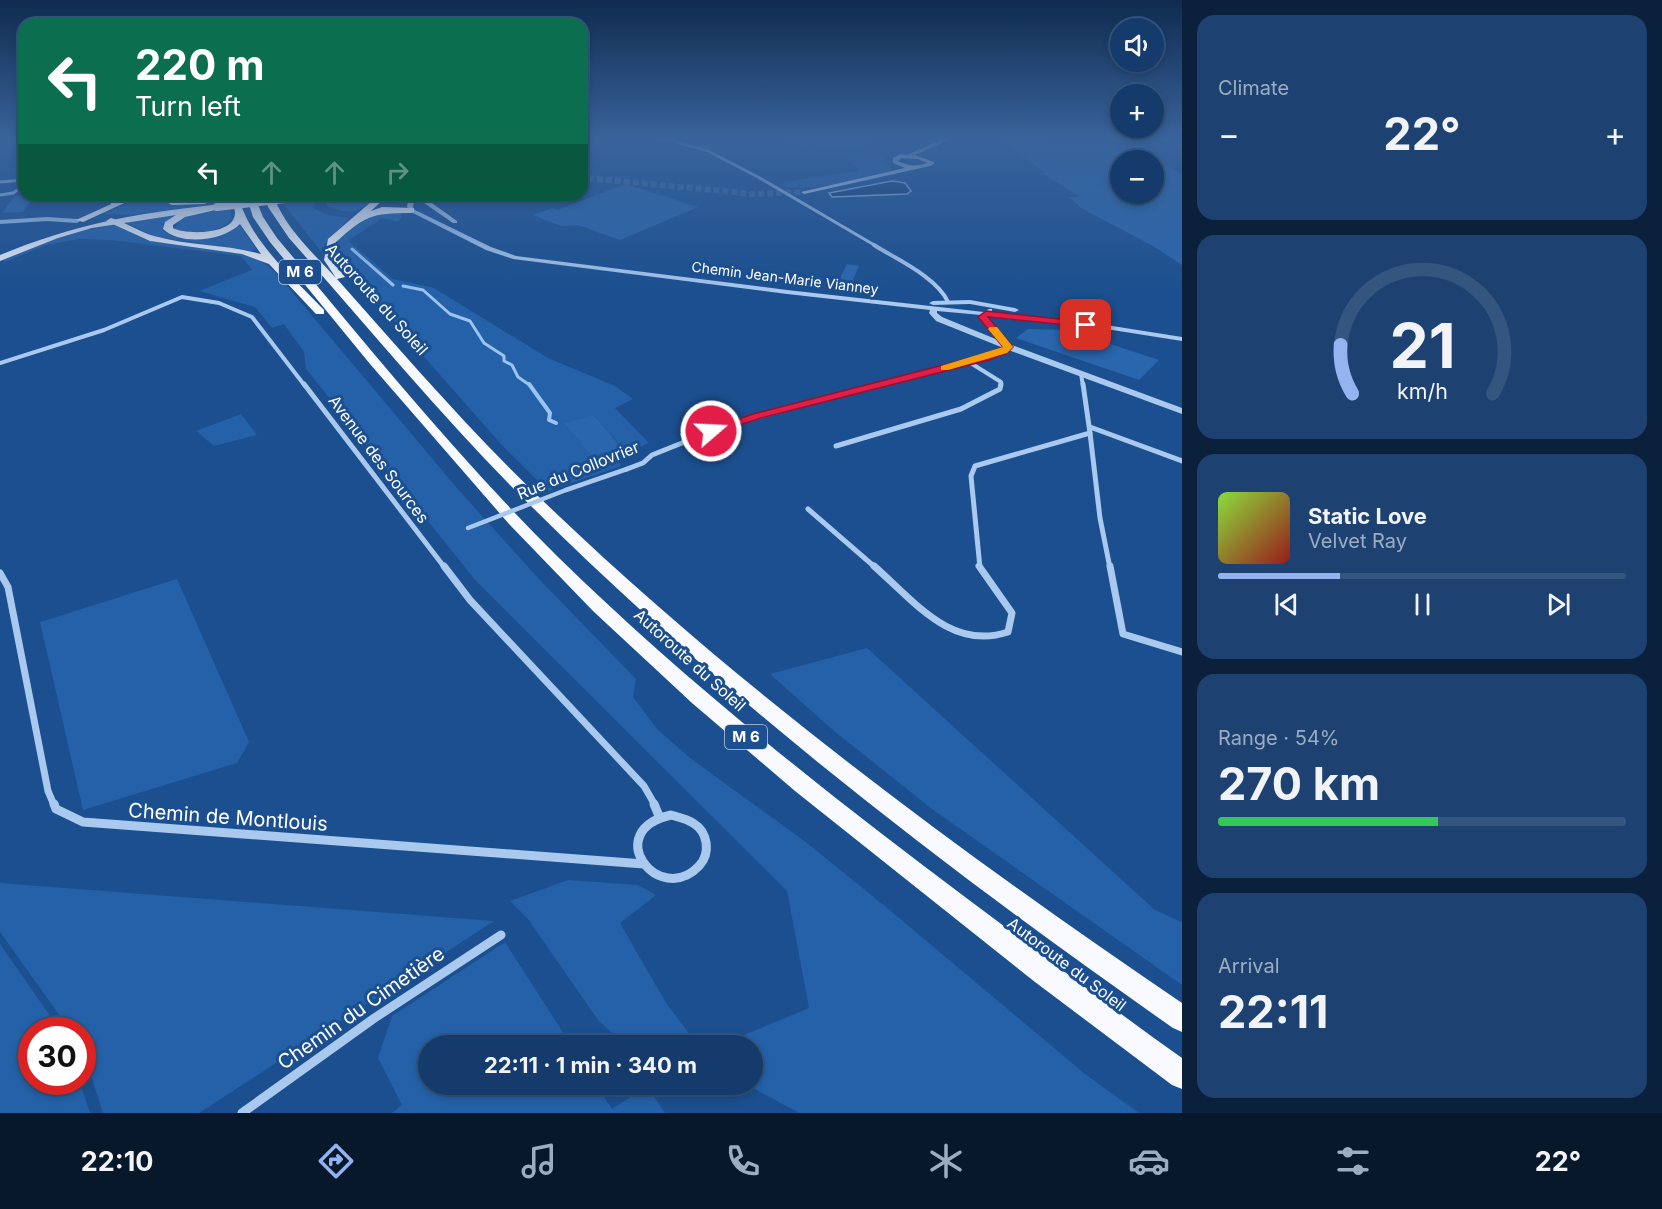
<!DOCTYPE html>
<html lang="en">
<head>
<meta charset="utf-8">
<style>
  :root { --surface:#143b6b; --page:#1d4271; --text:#f1f3f6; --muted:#9dadc1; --line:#33557e; --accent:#95b2f1 }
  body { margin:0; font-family:Inter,sans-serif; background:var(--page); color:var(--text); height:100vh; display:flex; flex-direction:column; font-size:22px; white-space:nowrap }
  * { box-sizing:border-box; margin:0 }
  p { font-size:20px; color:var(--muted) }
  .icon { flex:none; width:33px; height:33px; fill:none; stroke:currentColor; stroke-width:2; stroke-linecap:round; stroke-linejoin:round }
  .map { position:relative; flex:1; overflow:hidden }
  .sheet { display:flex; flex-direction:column; gap:15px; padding:15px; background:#0b203b; width:480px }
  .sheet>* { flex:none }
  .top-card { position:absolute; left:18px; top:18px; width:570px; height:183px; border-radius:18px; box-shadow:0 3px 9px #0003,0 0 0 2px var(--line); background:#0b6e4f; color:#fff; overflow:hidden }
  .fabs { position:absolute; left:1110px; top:18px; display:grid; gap:12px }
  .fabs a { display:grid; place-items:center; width:54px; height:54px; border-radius:50%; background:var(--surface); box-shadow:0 3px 9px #0003,0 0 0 2px var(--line); font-size:30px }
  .speed { position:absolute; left:18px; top:1017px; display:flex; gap:12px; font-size:30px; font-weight:700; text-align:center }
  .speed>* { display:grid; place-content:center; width:78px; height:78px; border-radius:50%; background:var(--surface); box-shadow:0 3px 9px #0003,0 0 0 2px var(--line); line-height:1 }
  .speed .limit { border:9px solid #d22; background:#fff; color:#111 }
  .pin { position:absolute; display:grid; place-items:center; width:51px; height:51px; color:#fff; margin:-26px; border-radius:12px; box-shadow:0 3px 9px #0006 }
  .me { position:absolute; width:66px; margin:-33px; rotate:71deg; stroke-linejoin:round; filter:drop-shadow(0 0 4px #0008) }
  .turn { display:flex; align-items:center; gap:21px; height:126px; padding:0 18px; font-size:27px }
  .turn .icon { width:78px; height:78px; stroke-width:2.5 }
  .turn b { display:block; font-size:42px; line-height:51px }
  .lanes { display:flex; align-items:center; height:57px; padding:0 18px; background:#0003; justify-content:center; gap:30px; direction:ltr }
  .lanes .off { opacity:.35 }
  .big { font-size:45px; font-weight:700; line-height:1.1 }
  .sheet .card { flex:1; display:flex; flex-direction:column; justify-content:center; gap:9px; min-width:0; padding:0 21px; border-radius:18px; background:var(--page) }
  .sheet .dial { align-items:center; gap:0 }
  .dial svg { height:156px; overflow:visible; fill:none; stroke:var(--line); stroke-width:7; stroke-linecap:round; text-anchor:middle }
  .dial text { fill:var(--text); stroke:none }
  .song { display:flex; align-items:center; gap:18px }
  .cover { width:72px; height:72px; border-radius:9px; background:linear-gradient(135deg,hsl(90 70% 55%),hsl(0 70% 35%)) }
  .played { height:6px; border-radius:3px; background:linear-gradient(90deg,var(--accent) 30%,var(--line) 30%) }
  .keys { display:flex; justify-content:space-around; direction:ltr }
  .heat { display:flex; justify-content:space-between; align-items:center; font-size:33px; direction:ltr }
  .charge { height:9px; border-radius:4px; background:linear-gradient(90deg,#34c759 54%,var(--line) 0) }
  .trip { position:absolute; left:418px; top:1035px; width:345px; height:60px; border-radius:30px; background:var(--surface); box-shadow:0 3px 9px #0003,0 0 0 2px var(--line); font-weight:700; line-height:60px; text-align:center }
  .menu { display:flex; height:96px; justify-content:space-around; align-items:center; background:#08182b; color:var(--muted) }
  .menu .icon { width:42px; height:42px }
  .menu .active { color:var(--accent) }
  .menu b { font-size:27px; color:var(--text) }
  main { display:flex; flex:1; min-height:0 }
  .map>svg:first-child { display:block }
  .green { fill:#2461a8; fill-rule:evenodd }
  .water { fill:#123a6d; stroke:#9cc4f0; stroke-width:1.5 }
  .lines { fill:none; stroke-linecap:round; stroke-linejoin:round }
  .stream-far1 { stroke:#9cc4f0; stroke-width:3 }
  .stream { stroke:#9cc4f0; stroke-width:4 }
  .building { fill:#2a66ad }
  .secondary-tunnel { stroke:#3d69a0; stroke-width:6; stroke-dasharray:6 3; stroke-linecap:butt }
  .pedestrian { stroke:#a9c9ee; stroke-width:4.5 }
  .minor-far4 { stroke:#a9c9ee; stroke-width:3 }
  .minor-far3 { stroke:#a9c9ee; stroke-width:4 }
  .minor-far2 { stroke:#a9c9ee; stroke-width:5 }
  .minor-far1 { stroke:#a9c9ee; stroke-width:7 }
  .minor { stroke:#a9c9ee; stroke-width:9 }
  .tertiary { fill:#a9c9ee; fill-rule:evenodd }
  .secondary { fill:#d6e6fa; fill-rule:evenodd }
  .primary { fill:#f0f6ff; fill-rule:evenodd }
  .trunk { fill:#f8faff; fill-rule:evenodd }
  .pedestrian-bridge { stroke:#a9c9ee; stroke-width:4.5 }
  .primary-bridge { stroke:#f0f6ff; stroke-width:8 }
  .route { fill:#e11d48; stroke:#92132f; stroke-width:1.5 }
  .slow { fill:#f59e0b }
  .labels { text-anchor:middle; stroke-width:6; stroke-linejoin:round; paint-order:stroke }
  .far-street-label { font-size:14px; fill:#fff; stroke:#1b4f8f }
  .shield { fill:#1b4f8f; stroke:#bbcadd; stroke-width:1.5 }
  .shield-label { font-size:15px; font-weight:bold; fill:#fff }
  .street-label { font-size:16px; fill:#fff; stroke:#1b4f8f }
  .near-street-label { font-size:20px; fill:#fff; stroke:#1b4f8f }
</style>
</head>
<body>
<main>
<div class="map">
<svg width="1182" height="1113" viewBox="0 0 1182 1113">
  <rect width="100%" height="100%" fill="#1b4f8f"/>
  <g class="green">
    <path d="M779,138h89l3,2 -1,8 15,9 -1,3 7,7v4c-34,7 -75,22 -110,15l4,-4 74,-11c-15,-22 -35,-18 -58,-23 -7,-2 -14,-8 -22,-10z"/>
    <polygon points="145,195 153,195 157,201 196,203 220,199 225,199 228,203 130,215 103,214"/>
    <path d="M344,195h35c-21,17 -24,21 -51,12l-4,-9z"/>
    <polygon points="308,199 314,200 315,209 328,215 349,218 325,244 323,254 281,201"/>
    <path d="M230,208l2,11c-15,15 -37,16 -57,10l6,-12z"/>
    <path d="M401,211l1,6 -4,5 -16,-4 -33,22 2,3 42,36 41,9 114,70 67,28 18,13 -18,9 34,35 -30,12 2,11 -73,25 -48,-48 -163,-185 1,-20 32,-23zM594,415l28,32 -1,1 -30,8 -27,-33z"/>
    <path d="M178,214l-15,10v7c24,10 54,5 77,-6l16,24 -5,2 -96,-14 -29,-14z"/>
    <polygon points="111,225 120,226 146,240 250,255 263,262 277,274 457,488 538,578 636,679 633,697 657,729 690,758 807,843 892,912 1085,1074 1139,1113 799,1113 753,1088 715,1094 685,1085 753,1084 753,1046 720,1045 809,1008 787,891 476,581 306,369 304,352 284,324 272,328 255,307 199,291 252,270 241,256 111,240 79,239 46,245 5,262 1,259 55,237"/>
    <polygon points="241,414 257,435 214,446 196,431"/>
    <polygon points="177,579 249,742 237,763 83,810 40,622"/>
    <polygon points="867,648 1155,910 1182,922 1182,985 932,809 834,731 770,674"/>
    <polygon points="568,880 638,885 656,895 620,923 666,1003 698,1045 625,1045 598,1020 528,919 510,901"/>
    <polygon points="0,883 494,921 199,1113 103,1113 83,1051 82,1030 70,1030 0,932"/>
    <polygon points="505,942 571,1045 429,1046 429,1084 596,1085 612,1109 647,1086 665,1113 392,1113 402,1105 378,1058 392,1016"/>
    <polygon points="0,944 60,1030 32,1030 32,1082 80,1082 90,1113 0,1113"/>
  </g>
  <polygon class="water" points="892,181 905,183 911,191 907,194 832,197 829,193"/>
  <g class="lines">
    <g class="stream-far1">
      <polyline points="352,249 393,285"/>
      <polyline points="403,286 423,290 450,314 470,321 484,343 504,356 504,361 512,365 518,377 531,386"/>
    </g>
    <polyline class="stream" points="529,384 550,413 549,420 556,423"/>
  </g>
  <g class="building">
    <polygon points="995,138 1037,138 1050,146 1111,144 1141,160 1120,160 1120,194 1154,194 1154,159 1182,175 1182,265 1153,246 1081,208 1069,197 1080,197 1042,173 1046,173"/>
    <polygon points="626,184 698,207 620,240 578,225 561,226 533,215 552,208 557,210"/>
    <polygon points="35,195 23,212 2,213 15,196"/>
    <polygon points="847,264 859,266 852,282 839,280"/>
    <polygon points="1028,329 1067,330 1159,360 1139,380 1016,338"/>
    <polygon points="594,415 622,448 591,456 564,423"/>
  </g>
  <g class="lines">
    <polyline class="secondary-tunnel" points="588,178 753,194 804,192"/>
    <polyline class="pedestrian" points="566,490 627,469"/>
    <g class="minor-far4">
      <polyline points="661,138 708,151 758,177 876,246"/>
      <polyline points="0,182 24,180"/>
      <polyline points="0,195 13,193 24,186"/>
    </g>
    <g class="minor-far3">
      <path d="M874,245c22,14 63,32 74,57"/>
      <polyline points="969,362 1001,382 1000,386"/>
      <polyline points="0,363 104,330 182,297 219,303 252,317 305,386"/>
      <polyline points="1081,374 1083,386"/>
      <polyline points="875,386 985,358 1008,347"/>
    </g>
    <g class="minor-far2">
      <polyline points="304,384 445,568"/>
      <polyline points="1090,427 1182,461"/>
      <polyline points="1090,433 1100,518 1110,568"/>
      <polyline points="836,446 961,409 1000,389 1001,384"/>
      <polyline points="627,469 643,463 652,455 727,425 881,384"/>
      <polyline points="808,509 876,568"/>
      <polyline points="980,568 971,476 975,466 1090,433 1083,384"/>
    </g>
    <g class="minor-far1">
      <polyline points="444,566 470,600 644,786 655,805"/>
      <path d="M874,566c40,35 77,85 134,66l4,-19 -33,-47"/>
      <polyline points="1110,566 1123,634 1182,652"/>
      <polyline points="0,573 8,587 48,791 54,805"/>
    </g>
    <g class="minor">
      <polyline points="54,804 56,809 83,822 644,864"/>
      <polyline points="654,804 659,816"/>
      <path d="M671,815c7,2 16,4 22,8 15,9 18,30 6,43 -40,42 -99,-35 -28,-51z"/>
      <polyline points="242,1113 373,1019 501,935"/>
    </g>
    <g class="tertiary">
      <path d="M409,195h6l-2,12 2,3 76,37 25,9 271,34 197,22 5,-3h3v3l114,13 76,12v4l-76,-12 -119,-12 22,27 173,64v6l-171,-63 -75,-30 -7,-8 1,-3 -143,-16 -274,-35 -27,-9 -75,-38 -4,-5zM937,311l44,4 -1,4 18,21 -56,-23 -5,-4z"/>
      <polygon points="422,195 428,195 429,201 457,221 457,223 453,223 424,203"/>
      <polygon points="47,217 77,219 80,221 77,223 47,221 0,224 0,220"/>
      <polygon points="970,300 1015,308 1019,310 1015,312 970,304 933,305 929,303 933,301"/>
    </g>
    <g class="secondary">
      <path d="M945,138h8l-38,17 19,7v2l-4,2 -126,28 -3,-2 104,-24 -12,-5v-5l7,-4 7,1zM901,158l17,1 9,4c-10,4 -19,3 -29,-2z"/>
      <polygon points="582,176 591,178 582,180"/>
    </g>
    <g class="primary">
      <polygon points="131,195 142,195 83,222 76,220"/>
      <polygon points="298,195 322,195 293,200 289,198"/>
      <path d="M212,205l4,2 -1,2 -123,19 -34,10 -58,23v-6c75,-31 133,-41 212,-50z"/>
    </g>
    <g class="trunk">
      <polygon points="116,195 125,195 117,204 111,204 110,202"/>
      <polygon points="153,195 164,195 173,199 205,198 209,201 205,204 172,205"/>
      <path d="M230,195h8c12,47 54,81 86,115v4h-8l-47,-50 -27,-10 -92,-13 -44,-20 5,-3c15,4 28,14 43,18 35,10 72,8 107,18l-21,-30c-17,17 -59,22 -77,5l2,-7 14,-9 38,-9 3,1v4l-35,8 -12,8v3c13,7 62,7 62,-15 0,-5 -4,-13 -5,-18z"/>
      <path d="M246,195h8l9,22 14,21c91,108 180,219 281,319 128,125 268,236 411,343 71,53 141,107 213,158v31l-10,-4 -137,-103 -240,-191 -103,-88 -99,-92 -84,-87 -139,-160 -100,-122 -17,-25z"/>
      <path d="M265,195h8c12,33 40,58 63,83l-12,-18 4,-21 51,-44h9l-17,16 11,-4 32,1v4l-3,1c-40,0 -46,3 -75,29l-2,18 11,17 -8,2c66,74 130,149 202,218 196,189 418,353 643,506v29l-9,-4c-226,-158 -448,-329 -644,-524 -85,-84 -161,-177 -240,-266l-21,-31z"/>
    </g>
    <polyline class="pedestrian-bridge" points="468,528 566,490"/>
    <polyline class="primary-bridge" points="217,207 293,198"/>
  </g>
  <linearGradient id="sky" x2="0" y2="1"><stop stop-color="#0f2b4f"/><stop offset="0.47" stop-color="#39639b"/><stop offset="1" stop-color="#39639b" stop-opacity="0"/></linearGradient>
  <rect width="1182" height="294" fill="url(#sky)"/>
  <polygon class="route" points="986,311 1086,322 1091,325 1086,327 988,317 1013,347 1007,353 989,360 761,418 715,433 711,434 705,431 753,414 982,355 1000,348 1003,347 978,317"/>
  <polygon class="slow" points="990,327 997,327 1013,347 1007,353 948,370 941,370 941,366 1003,347 988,329"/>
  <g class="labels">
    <g class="far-street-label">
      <text transform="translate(785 278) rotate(7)" y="5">Chemin Jean-Marie Vianney</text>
    </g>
    <g class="shield">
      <rect x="279" y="260" width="42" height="24" rx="4.5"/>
      <rect x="725" y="725" width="42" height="24" rx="4.5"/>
    </g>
    <g class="shield-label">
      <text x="300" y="277">M 6</text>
      <text x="746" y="742">M 6</text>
    </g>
    <g class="street-label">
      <text transform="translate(377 299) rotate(48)" y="6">Autoroute du Soleil</text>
      <text transform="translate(379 459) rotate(53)" y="6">Avenue des Sources</text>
      <text transform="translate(578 470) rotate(-22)" y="6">Rue du Collovrier</text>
      <text transform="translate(690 660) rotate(42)" y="6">Autoroute du Soleil</text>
      <text transform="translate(1067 964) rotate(37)" y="6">Autoroute du Soleil</text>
    </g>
    <g class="near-street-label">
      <text transform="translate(228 817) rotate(4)" y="7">Chemin de Montlouis</text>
      <text transform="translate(361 1008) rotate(-35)" y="7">Chemin du Cimetière</text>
    </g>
  </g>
</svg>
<div class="fabs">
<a><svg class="icon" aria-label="sound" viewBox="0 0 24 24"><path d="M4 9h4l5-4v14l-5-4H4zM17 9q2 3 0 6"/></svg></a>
<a>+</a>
<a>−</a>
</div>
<div class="speed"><div class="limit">30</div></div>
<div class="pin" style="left:1086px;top:325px;background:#d93025"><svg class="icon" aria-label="arrive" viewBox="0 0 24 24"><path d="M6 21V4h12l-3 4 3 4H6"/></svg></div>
<svg class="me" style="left:711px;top:431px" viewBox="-20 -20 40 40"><circle r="17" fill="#e11d48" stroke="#fff" stroke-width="3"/><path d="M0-11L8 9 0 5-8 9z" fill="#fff"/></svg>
<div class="trip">22:11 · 1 min · 340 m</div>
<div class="top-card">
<div class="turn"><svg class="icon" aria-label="left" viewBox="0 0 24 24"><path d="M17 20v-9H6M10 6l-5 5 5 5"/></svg><div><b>220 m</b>Turn left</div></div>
<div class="lanes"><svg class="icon" aria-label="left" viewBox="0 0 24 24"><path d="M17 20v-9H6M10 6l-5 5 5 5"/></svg><svg class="icon off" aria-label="ahead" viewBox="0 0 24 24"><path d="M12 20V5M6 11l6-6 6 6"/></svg><svg class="icon off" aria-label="ahead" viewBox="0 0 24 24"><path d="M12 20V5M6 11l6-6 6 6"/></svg><svg class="icon off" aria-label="right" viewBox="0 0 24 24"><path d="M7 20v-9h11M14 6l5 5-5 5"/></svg></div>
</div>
</div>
<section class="sheet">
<div class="card"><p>Climate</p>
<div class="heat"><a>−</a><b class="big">22°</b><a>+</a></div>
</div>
<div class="card dial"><svg viewBox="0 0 100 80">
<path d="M14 69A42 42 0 1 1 86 69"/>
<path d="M14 69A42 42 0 0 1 8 44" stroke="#95b2f1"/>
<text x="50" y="56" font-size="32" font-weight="700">21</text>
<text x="50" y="72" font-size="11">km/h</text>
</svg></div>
<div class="card">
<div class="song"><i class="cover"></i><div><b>Static Love</b><p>Velvet Ray</p></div></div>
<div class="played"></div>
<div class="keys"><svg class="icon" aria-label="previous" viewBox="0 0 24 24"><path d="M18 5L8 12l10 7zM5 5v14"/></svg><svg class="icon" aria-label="pause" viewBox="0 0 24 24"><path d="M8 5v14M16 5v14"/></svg><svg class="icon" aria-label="next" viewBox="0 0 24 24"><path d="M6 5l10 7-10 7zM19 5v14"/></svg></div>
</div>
<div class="card"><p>Range · 54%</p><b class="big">270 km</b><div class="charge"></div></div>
<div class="card"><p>Arrival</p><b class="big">22:11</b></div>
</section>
</main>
<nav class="menu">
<b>22:10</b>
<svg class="icon active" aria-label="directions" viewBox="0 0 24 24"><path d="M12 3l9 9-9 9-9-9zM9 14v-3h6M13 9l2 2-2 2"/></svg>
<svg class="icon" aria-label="music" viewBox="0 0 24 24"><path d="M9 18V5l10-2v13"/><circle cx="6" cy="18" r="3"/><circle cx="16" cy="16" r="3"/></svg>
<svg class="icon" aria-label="phone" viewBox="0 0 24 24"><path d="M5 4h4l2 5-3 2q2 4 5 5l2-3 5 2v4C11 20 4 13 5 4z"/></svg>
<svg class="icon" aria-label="climate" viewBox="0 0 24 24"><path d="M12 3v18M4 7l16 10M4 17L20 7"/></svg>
<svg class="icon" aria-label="car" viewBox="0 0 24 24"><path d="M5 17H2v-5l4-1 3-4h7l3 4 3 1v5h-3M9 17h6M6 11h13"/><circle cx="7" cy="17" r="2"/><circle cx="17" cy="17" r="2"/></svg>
<svg class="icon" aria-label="filters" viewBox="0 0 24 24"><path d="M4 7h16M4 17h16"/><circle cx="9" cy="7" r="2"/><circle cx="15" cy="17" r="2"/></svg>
<b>22°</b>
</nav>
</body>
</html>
